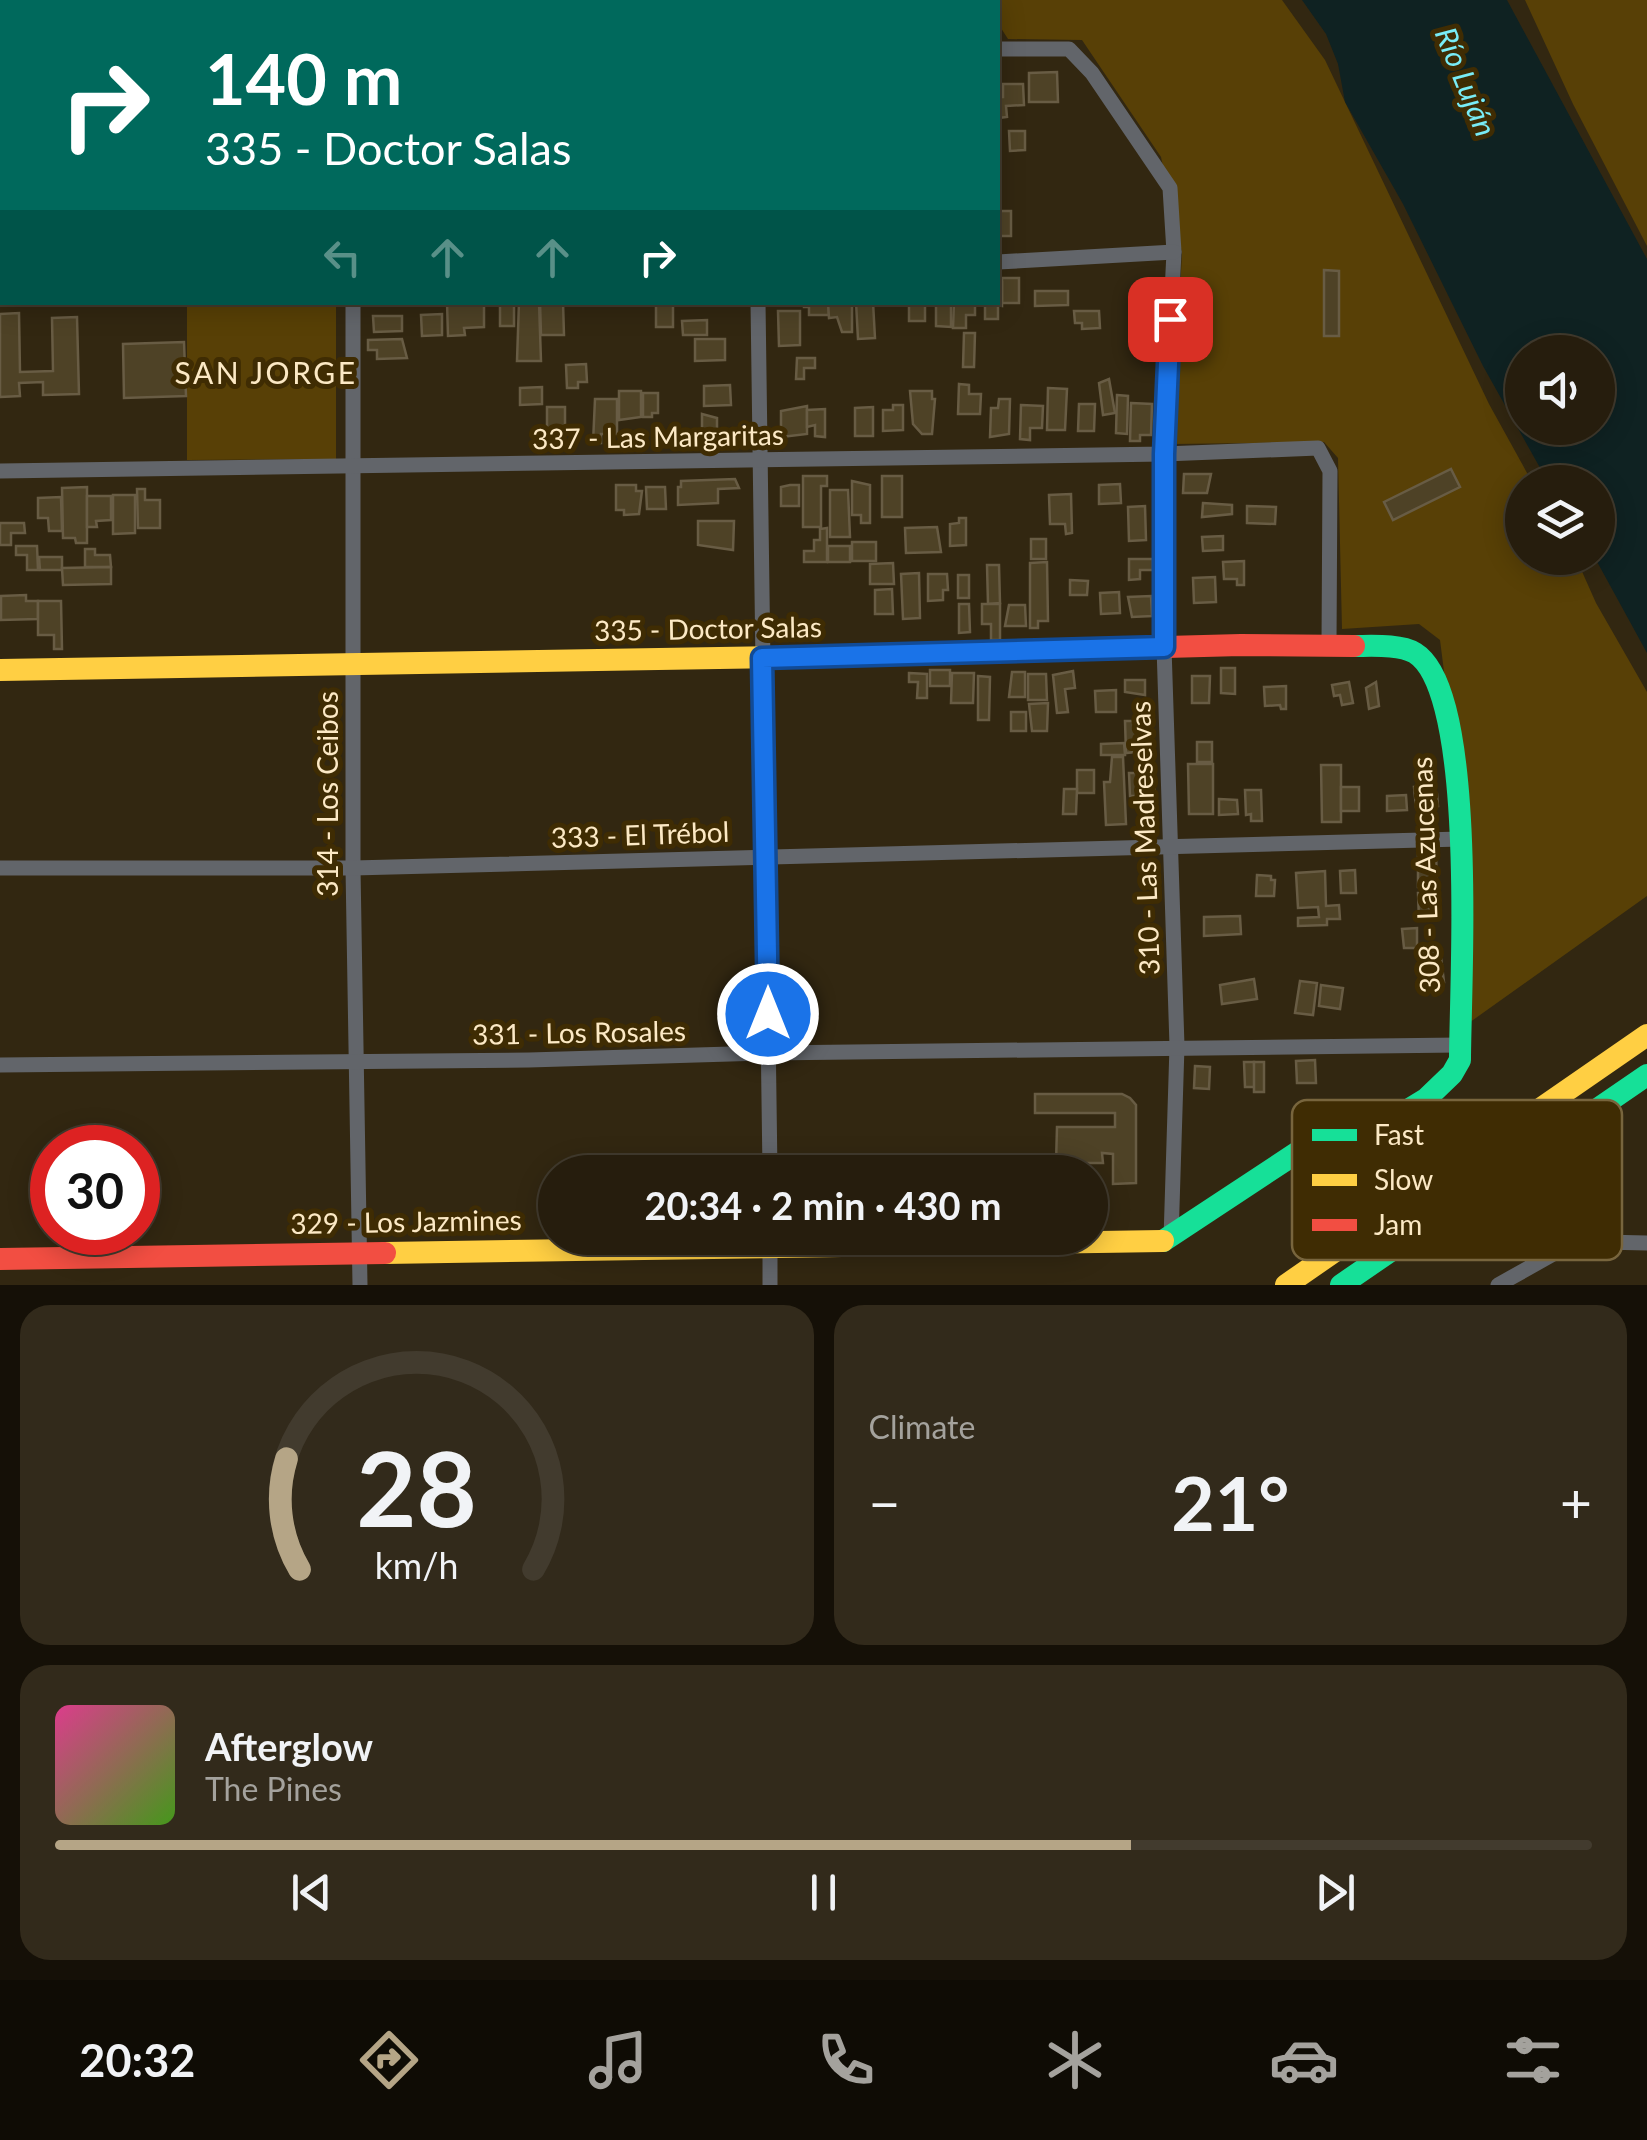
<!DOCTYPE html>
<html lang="en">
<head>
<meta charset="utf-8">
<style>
  :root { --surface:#261d0d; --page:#322a1b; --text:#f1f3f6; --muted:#a4a29d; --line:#423b2e; --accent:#b5a586 }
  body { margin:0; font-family:Lato,sans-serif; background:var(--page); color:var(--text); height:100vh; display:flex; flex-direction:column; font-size:38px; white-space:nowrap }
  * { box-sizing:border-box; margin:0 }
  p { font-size:32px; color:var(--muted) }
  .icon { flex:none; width:55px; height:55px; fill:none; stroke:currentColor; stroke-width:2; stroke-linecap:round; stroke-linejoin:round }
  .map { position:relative; height:1285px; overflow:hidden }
  .panel { display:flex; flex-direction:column; gap:20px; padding:20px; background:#151007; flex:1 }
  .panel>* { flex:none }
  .hud { position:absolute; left:0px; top:0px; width:1000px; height:305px; box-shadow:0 5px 25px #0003,0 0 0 2px var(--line); background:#00695c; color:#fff; overflow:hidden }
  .tools { position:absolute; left:1505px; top:335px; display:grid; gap:20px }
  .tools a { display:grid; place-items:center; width:110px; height:110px; border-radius:50%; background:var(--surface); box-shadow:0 5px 25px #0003,0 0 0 2px var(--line); font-size:50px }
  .speed { position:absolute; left:30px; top:1125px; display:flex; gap:20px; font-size:50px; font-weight:700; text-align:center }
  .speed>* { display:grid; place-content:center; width:130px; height:130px; border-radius:50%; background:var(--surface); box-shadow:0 5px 25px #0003,0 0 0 2px var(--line); line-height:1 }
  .speed .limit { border:15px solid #d22; background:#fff; color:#111 }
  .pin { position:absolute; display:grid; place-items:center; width:85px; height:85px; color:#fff; margin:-42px; border-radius:20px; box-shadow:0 5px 15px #0006 }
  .me { position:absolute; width:110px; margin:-55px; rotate:0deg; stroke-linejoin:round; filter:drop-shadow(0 0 8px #0008) }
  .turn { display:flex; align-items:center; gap:35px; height:210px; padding:0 40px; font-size:45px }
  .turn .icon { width:130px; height:130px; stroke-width:2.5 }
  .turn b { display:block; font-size:70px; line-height:85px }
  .lanes { display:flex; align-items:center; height:95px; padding:0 40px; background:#0003; justify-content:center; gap:50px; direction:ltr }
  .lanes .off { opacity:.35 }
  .big { font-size:75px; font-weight:700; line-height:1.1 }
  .panel .widget { flex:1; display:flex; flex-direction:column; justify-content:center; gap:15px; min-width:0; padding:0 35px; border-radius:30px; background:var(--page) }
  .panel .dial { align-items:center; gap:0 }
  .dial svg { height:260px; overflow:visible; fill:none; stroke:var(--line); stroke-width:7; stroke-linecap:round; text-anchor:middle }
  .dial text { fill:var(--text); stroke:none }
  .song { display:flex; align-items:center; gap:30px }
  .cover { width:120px; height:120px; border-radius:15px; background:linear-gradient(135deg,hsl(330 70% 55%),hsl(100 70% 35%)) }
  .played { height:10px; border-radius:5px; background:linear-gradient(90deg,var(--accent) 70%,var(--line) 70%) }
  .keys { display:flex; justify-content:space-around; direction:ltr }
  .heat { display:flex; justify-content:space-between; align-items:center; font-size:55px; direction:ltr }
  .panel .tiles { flex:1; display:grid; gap:20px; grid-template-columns:1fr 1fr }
  .widget:last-child { grid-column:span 2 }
  .trip { position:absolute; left:538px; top:1155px; width:570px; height:100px; border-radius:50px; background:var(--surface); box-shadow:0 5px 25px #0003,0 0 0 2px var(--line); font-weight:700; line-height:100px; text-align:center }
  .tabs { display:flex; height:160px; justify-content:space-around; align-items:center; background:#0f0c05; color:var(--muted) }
  .tabs .icon { width:70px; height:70px }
  .tabs .active { color:var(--accent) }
  .tabs b { font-size:45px; color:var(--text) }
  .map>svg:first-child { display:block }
  .green { fill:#584006 }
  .water { fill:#0f2222; fill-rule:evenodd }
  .building { fill:#4e4226; stroke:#685c44; stroke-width:2.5 }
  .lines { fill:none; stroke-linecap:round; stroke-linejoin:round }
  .street { stroke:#62656a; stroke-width:15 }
  .fast { stroke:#16e098; stroke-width:22 }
  .slow { stroke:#ffcf43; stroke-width:22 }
  .jam { stroke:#f24e42; stroke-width:22 }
  .route-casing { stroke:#114b97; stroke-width:25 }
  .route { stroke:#1a73e8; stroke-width:18 }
  .labels { text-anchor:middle; stroke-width:10; stroke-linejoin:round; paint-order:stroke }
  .street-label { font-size:28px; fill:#fce9c5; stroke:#3f2c03 }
  .water-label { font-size:30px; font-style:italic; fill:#78ecf6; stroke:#3f2c03 }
  .neighbourhood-label { font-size:30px; letter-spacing:2.5px; fill:#fce9c5; stroke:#3f2c03 }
  .key { fill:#3f2c03; stroke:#78653d; stroke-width:2.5 }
  .key-label { font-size:28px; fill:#fce9c5 }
</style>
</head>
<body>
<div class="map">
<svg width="1647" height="1285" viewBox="0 0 1647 1285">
  <rect width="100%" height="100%" fill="#322711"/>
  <g class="green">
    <polygon points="997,0 1282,0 1325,60 1489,404 1532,482 1522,482 1522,558 1576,558 1596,603 1647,692 1647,896 1466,1025 1446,687 1440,640 1419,624 1342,629 1338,458 1324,442 1172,444 1182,253 1161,157 1082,40 1008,39 999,25"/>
    <polygon points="1525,0 1647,0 1647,246 1573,104"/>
    <polygon points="187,303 336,303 336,459 187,460"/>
  </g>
  <path class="water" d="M1302,0h205l140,259v394l-52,-95 3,-76h-50l-65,-116 -80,-162 -58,-102 -7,-38 -12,-30zM1522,352h76v76h-76z"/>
  <g class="building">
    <polygon points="1057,72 1058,102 1029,102 1029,73"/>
    <polygon points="1003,84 1023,84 1024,105 1006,106 1007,117 998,118 998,97 1003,97"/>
    <polygon points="1009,131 1025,131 1025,150 1010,151"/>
    <rect x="1000" y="211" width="11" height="25"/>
    <polygon points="1324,270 1339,271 1339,336 1324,336"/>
    <rect x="1002" y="278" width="17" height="25"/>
    <polygon points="998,282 1002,282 1002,306 998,305 998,319 985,319 985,302 998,302"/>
    <polygon points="1035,291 1068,291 1068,305 1035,306"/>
    <polygon points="447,302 484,302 484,327 464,328 465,335 448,336"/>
    <polygon points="519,302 539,302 541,361 517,361"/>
    <polygon points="540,302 563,302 564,335 541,335"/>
    <rect x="656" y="302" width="17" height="25"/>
    <polygon points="804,302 828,302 829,315 809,315 809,307 804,307"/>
    <polygon points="828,302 852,302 852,332 842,332 837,317 829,318"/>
    <polygon points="856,302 873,302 875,338 858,339"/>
    <rect x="909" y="302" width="16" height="19"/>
    <polygon points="951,302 951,327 936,326 936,303 928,302"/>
    <polygon points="954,302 975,302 975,315 966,315 966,328 953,328"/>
    <rect x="500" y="304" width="14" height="22"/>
    <polygon points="778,311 800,311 800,345 779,346"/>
    <polygon points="1074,311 1099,311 1100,328 1082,329 1082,323 1075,323"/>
    <polygon points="19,313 20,372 53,371 52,318 77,317 79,394 43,395 43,382 19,383 20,396 0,397 0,314"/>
    <polygon points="442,314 442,335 422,336 421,315"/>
    <polygon points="373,316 402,316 402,331 374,332"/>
    <polygon points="707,320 707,335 683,335 682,321"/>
    <polygon points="1137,321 1159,321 1159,347 1136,347"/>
    <polygon points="964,333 975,333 974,367 963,367"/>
    <polygon points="402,339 407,358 377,359 377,350 368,350 368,340"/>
    <polygon points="695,339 725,339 725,360 695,361"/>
    <polygon points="184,342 186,396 124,398 123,344"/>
    <polygon points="797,358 815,358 815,368 804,368 804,379 796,379"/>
    <polygon points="586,364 587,382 578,382 578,388 567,388 566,365"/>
    <polygon points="1109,379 1115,413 1103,415 1099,383"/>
    <polygon points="959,384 969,385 969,394 981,394 980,414 958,414"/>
    <polygon points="730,385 731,405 704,406 704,386"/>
    <polygon points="542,387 542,404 520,405 520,388"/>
    <polygon points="1048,388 1067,389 1065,430 1047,430"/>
    <polygon points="619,391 641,391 641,417 619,420"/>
    <polygon points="910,391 932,391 932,399 935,399 932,434 922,434 913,424"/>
    <polygon points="643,393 658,393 658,413 652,413 652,417 643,417"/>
    <polygon points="1117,395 1128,396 1127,434 1116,433"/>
    <polygon points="595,399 617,399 617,434 601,434 601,443 593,443"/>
    <polygon points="999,399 1010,399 1009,434 990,437 991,408 998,408"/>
    <polygon points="1131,403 1152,404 1151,435 1140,435 1140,441 1130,441"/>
    <polygon points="1079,404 1095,404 1094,431 1078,431"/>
    <polygon points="893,405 903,405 903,430 883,431 883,410 893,410"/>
    <polygon points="1021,405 1043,406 1042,428 1030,428 1030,440 1020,439"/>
    <polygon points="807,406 807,434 781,437 781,411"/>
    <rect x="547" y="407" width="18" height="25"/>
    <polygon points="873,407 873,436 855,436 855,408"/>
    <polygon points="825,409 825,437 815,436 815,425 807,427 807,410"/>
    <polygon points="702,414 717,418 717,438 702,438"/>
    <polygon points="1451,469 1460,487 1393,520 1384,502"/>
    <polygon points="1184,474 1211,474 1207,493 1183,493"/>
    <polygon points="803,476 827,476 827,486 821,486 821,527 803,527"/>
    <rect x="882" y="476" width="20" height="41"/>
    <polygon points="735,479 739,488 718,489 718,503 678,505 678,487 681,487 681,481"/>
    <polygon points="852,481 870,485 870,523 861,523 861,515 852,515"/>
    <polygon points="1120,484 1121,503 1099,504 1099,485"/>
    <polygon points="616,485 636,485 636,491 642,491 639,514 624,515 624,510 616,510"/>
    <polygon points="790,485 799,485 799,506 781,506 781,487"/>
    <polygon points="87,487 87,543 76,543 75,538 63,538 62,488"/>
    <polygon points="646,487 665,487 666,509 647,509"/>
    <polygon points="137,489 145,489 145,500 160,500 160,528 138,528"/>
    <polygon points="830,490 848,490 850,537 830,537"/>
    <polygon points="1071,494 1072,533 1066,534 1065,524 1050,524 1049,495"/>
    <polygon points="113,495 135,495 135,533 113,534"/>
    <polygon points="87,496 111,496 111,520 96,521 97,527 87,527"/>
    <polygon points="61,497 62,531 49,531 48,518 38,518 38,498"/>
    <polygon points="1203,503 1232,505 1232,514 1202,517"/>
    <polygon points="1145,506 1146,540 1129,541 1128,507"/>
    <polygon points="1247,506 1276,507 1275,524 1247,523"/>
    <polygon points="959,518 966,518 966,545 950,546 950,524 959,523"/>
    <polygon points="698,521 734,521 733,550 698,545"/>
    <polygon points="0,523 24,523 25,533 11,533 11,545 0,545"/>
    <polygon points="937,527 941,552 906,553 905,528"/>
    <polygon points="827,528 827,562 804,562 804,551 814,551 814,540 820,540 820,529"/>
    <polygon points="1223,536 1223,550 1203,551 1202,537"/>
    <rect x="1031" y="539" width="15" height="20"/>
    <rect x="852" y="542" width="24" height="19"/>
    <polygon points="16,546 37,546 38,570 27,570 27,555 16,555"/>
    <rect x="828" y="546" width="22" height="16"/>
    <polygon points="85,549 95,549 95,555 110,555 111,567 85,567"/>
    <polygon points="39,557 62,557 62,570 40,570"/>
    <polygon points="1129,559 1153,559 1153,570 1140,570 1140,579 1129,580"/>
    <polygon points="1244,561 1244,585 1237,585 1237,579 1224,579 1223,562"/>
    <polygon points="1047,562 1048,621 1038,621 1038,628 1030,628 1030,563"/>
    <polygon points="893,563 894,584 870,584 870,564"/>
    <polygon points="987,565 999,565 1000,603 988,604"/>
    <polygon points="111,567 111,584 63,585 62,568"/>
    <polygon points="919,573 920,618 903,619 901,574"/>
    <polygon points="928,574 947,574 948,590 943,590 943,600 928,601"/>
    <rect x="958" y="575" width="11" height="23"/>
    <polygon points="1215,577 1216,602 1194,603 1193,578"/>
    <polygon points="1070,580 1088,581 1087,595 1070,595"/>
    <polygon points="892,589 893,614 875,614 875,590"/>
    <polygon points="1119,592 1120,613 1101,614 1100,593"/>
    <polygon points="26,595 26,601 38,601 38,619 1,620 1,596"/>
    <polygon points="1151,596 1152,616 1132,617 1128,597"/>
    <polygon points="38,601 61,601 62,649 54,649 54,635 38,635"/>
    <polygon points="959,604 969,604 970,632 959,633"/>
    <polygon points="982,604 1000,604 1000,640 991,640 991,624 982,624"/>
    <polygon points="1009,605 1025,605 1026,626 1005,626"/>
    <polygon points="1221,668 1235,668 1235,694 1221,693"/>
    <rect x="930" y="670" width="20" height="16"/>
    <polygon points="1073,671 1075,688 1065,689 1068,712 1057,713 1053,675"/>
    <polygon points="1012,672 1025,672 1025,697 1009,697"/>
    <polygon points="909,673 927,674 927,698 917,698 918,682 909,682"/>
    <polygon points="952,673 974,673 973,703 951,703"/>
    <polygon points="1028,674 1046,674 1047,700 1028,700"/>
    <polygon points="978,676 990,677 989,720 978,720"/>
    <polygon points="1192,676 1210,676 1209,703 1192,703"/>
    <polygon points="1125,680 1145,680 1145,695 1125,692"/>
    <polygon points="1349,682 1353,703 1342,705 1340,695 1334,696 1332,685"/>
    <polygon points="1376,682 1379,706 1369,709 1366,688"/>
    <polygon points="1286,686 1286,709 1281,709 1280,705 1265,706 1264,687"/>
    <polygon points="1116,690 1116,712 1096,712 1095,691"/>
    <polygon points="1048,703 1047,731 1032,731 1029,704"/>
    <rect x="1011" y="712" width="15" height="19"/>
    <polygon points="1125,721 1148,721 1148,739 1139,740 1135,752 1126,753"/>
    <rect x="1197" y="742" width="15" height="20"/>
    <polygon points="1124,743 1125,755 1101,755 1101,744"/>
    <polygon points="1112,757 1123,757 1126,824 1106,825 1104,782 1110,782"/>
    <polygon points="1188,764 1213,764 1213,814 1189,814"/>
    <polygon points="1321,765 1341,765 1341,822 1322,822"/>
    <rect x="1077" y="770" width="17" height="23"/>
    <polygon points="1129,773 1154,773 1155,798 1134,803 1134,796 1130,796"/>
    <polygon points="1429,786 1429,794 1437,794 1438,806 1416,807 1414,787"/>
    <rect x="1341" y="787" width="18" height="24"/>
    <polygon points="1064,789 1077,789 1076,814 1063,814"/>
    <polygon points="1245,790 1261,790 1262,821 1251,821 1251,814 1246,815"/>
    <polygon points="1406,795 1407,810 1387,811 1387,796"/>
    <polygon points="1219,799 1237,800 1238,814 1219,815"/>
    <polygon points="1436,852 1437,887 1418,887 1418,853"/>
    <polygon points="1355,870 1356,893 1341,893 1340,871"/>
    <polygon points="1325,871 1326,906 1339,905 1340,919 1327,919 1327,925 1298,926 1298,918 1319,917 1318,907 1298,908 1296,873"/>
    <polygon points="1257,875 1271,876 1271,880 1275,880 1274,896 1256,896"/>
    <polygon points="1418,893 1429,893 1430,920 1419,920"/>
    <polygon points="1240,916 1241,934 1204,936 1204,917"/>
    <polygon points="1417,928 1417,948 1404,948 1402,929"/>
    <polygon points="1440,949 1444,982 1431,983 1431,975 1419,975 1419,950"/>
    <polygon points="1254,979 1257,999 1222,1004 1220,985"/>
    <polygon points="1300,981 1317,983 1313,1015 1295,1013"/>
    <polygon points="1321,985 1343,988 1340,1009 1319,1006"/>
    <polygon points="1315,1060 1316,1083 1297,1083 1296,1061"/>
    <polygon points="1244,1062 1254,1062 1255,1087 1245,1087"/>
    <rect x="1254" y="1062" width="10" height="30"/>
    <polygon points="1195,1066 1210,1067 1209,1089 1194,1088"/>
    <polygon points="1035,1094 1122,1094 1130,1098 1136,1105 1136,1183 1113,1184 1113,1154 1102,1153 1103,1163 1056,1163 1057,1127 1115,1127 1115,1113 1035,1113"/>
  </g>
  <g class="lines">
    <g class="street">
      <polyline points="349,0 349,2"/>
      <polyline points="756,0 756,2"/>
      <polyline points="987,0 987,2"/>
      <polyline points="998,49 1069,49 1092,73 1170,188 1174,252 1164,454 1164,647 1177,1046 1171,1239"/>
      <polyline points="0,64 2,64"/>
      <polyline points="998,262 1174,252"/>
      <polyline points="0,276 2,276"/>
      <polyline points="353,302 353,868 360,1285"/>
      <polyline points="758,302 770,1172"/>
      <polyline points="0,471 1164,454 1318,448 1330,471 1329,645"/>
      <polyline points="0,868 353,868 1461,839"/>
      <polyline points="0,1065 529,1060 768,1053 1459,1045"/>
      <polyline points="770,1239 770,1285"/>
      <polyline points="1602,1242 1647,1243"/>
      <polyline points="1498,1285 1555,1253"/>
    </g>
    <g class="fast">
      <path d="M1163,1241l141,-93 68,-16 54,-33 26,-25 8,-14c0,-73 18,-368 -45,-407 -15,-9 -43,-7 -61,-7"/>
      <polyline points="1341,1285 1647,1075"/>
    </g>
    <g class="slow">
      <polyline points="0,670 783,657"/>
      <polyline points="385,1253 1163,1241"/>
      <polyline points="1286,1285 1647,1035"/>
    </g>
    <g class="jam">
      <polyline points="783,657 1241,645 1354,646"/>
      <polyline points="0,1259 385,1253"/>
    </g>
  </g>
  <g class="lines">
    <g class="route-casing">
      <polyline id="route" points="768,1014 762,658 1164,647 1164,454 1170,319"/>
    </g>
    <use href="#route" class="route"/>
  </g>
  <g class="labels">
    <g class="street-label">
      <text transform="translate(658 437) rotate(-1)" y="10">337 - Las Margaritas</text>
      <text transform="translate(708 629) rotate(-1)" y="10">335 - Doctor Salas</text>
      <text transform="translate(328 794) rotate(-90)" y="10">314 - Los Ceibos</text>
      <text transform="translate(640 835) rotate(-2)" y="10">333 - El Trébol</text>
      <text transform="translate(1145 838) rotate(-92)" y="10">310 - Las Madreselvas</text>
      <text transform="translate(1426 875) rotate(-92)" y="10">308 - Las Azucenas</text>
      <text transform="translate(579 1033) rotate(-1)" y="10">331 - Los Rosales</text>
      <text transform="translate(406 1222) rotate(-1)" y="10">329 - Los Jazmines</text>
    </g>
    <g class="water-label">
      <text transform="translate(1465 82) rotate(68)" y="10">Río Luján</text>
    </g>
    <g class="neighbourhood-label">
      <text x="266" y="384">SAN JORGE</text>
    </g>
  </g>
  <rect x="1292" y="1100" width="330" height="160" rx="15" class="key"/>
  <rect x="1312" y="1129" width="45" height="12" fill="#16e098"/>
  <rect x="1312" y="1174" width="45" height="12" fill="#ffcf43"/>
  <rect x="1312" y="1219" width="45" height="12" fill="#f24e42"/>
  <g class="key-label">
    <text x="1374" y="1145">Fast</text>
    <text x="1374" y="1190">Slow</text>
    <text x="1374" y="1235">Jam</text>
  </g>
</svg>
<div class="tools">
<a><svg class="icon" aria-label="sound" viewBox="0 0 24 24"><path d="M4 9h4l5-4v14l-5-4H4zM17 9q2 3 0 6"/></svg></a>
<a><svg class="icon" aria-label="layers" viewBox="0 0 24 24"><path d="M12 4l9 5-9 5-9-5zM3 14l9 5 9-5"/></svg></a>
</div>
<div class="speed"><div class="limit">30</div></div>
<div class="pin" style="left:1170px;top:319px;background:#d93025"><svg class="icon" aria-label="arrive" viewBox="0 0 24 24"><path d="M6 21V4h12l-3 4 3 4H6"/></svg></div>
<svg class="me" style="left:768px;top:1014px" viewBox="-20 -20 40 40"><circle r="17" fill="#1a73e8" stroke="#fff" stroke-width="3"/><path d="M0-11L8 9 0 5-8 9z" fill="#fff"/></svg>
<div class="trip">20:34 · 2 min · 430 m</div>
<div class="hud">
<div class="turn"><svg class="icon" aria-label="right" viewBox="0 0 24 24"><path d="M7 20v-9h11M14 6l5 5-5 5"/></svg><div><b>140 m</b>335 - Doctor Salas</div></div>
<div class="lanes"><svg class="icon off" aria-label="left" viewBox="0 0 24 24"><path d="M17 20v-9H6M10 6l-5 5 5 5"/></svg><svg class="icon off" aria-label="ahead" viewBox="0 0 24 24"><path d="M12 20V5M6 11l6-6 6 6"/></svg><svg class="icon off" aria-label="ahead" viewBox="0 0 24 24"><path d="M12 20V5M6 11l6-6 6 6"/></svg><svg class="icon" aria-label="right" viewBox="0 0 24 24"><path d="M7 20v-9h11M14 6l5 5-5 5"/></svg></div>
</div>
</div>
<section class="panel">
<div class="tiles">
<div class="widget dial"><svg viewBox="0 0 100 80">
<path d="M14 69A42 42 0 1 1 86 69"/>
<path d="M14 69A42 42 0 0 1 10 35" stroke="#b5a586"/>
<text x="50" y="56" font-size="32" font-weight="700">28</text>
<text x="50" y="72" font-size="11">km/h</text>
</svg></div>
<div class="widget"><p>Climate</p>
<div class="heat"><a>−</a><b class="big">21°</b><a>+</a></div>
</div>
<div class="widget">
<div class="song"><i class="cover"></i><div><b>Afterglow</b><p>The Pines</p></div></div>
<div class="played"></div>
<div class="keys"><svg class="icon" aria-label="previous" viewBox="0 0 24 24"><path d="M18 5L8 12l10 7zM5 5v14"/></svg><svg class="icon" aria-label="pause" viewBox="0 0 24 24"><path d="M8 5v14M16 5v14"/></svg><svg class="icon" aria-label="next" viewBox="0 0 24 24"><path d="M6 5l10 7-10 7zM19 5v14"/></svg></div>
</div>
</div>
</section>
<nav class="tabs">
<b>20:32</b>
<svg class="icon active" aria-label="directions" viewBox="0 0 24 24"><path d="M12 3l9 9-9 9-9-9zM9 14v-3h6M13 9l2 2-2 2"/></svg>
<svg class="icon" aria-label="music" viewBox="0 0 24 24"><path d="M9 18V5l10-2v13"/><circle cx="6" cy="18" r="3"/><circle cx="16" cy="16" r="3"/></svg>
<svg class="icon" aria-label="phone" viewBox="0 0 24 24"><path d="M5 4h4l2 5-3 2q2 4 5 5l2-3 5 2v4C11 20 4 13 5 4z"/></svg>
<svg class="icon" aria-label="climate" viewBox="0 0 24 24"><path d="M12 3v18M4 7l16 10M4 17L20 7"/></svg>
<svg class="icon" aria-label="car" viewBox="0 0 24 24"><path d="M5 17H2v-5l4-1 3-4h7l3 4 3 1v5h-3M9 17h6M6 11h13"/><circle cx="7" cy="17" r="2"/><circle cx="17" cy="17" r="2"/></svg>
<svg class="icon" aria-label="filters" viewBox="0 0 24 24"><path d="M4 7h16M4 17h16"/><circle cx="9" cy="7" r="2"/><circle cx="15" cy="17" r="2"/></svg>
</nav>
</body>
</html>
